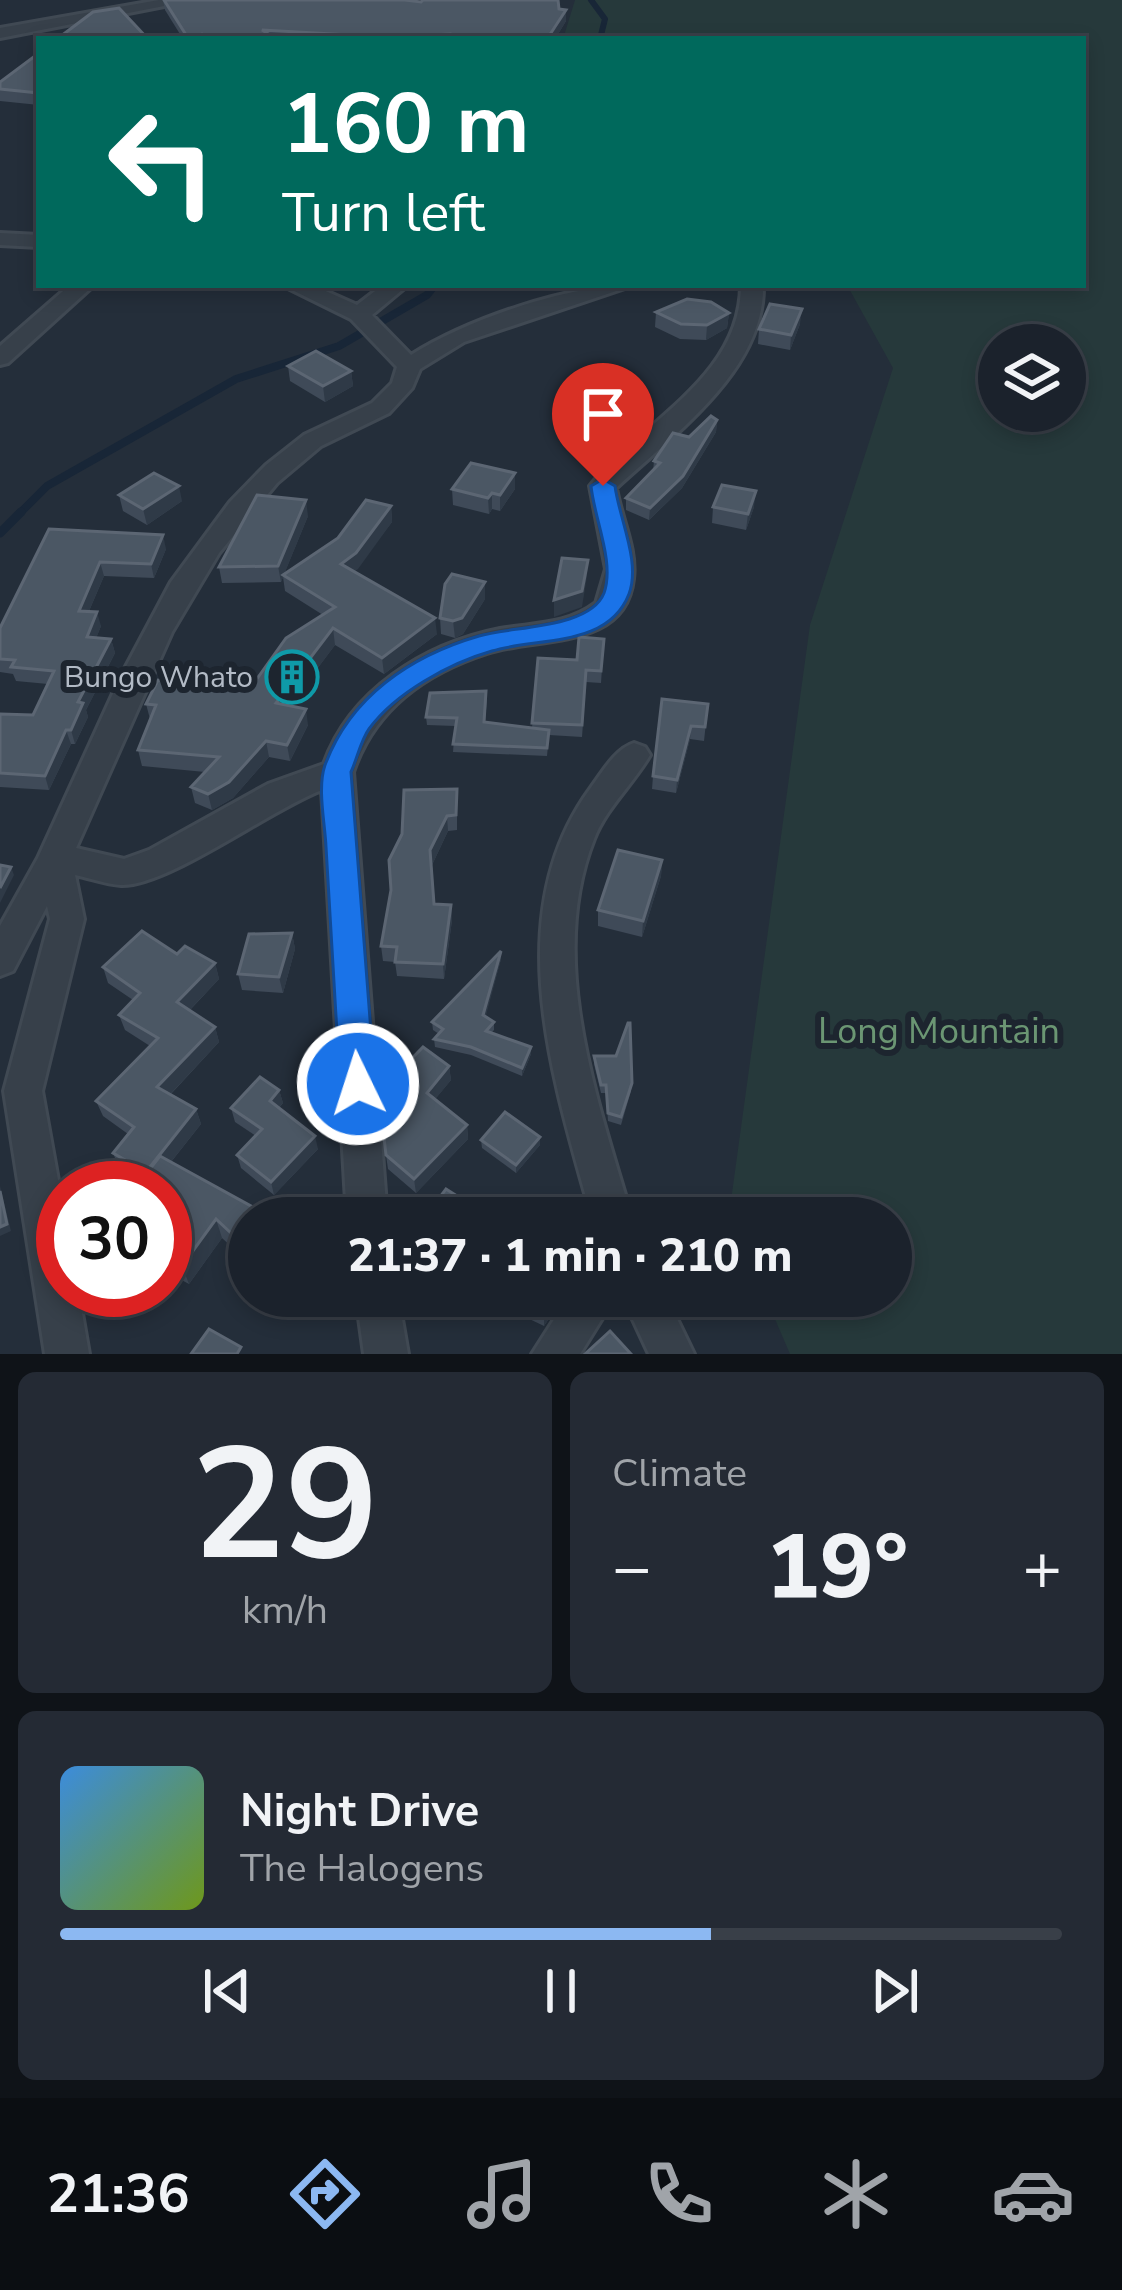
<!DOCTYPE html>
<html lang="en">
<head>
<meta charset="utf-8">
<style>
  :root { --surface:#1b222c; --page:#242a34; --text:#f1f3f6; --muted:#a0a4a9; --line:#393f48; --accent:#8cb8f2 }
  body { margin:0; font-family:"Nunito Sans",sans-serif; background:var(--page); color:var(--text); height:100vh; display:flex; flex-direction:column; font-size:45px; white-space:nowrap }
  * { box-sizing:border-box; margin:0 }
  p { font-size:39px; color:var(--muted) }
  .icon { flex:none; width:66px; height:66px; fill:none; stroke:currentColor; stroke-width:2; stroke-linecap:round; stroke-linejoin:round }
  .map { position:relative; height:1354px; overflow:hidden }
  .panel { display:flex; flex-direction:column; gap:18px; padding:18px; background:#0f1318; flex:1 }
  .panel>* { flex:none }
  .guide { position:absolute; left:36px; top:36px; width:1050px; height:252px; border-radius:0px; box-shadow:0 6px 18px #0003,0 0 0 3px var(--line); background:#00695c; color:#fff; overflow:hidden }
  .fabs { position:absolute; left:978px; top:324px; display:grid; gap:24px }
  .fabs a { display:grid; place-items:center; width:108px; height:108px; border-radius:50%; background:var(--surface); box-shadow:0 6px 18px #0003,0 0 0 3px var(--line); font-size:60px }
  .speed { position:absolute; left:36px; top:1161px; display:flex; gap:24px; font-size:60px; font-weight:700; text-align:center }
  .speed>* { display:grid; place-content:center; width:156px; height:156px; border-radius:50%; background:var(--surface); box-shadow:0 6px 18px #0003,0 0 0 3px var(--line); line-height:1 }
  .speed .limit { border:18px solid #d22; background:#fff; color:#111 }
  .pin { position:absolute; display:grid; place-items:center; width:102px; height:102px; color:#fff; margin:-123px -51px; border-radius:50% 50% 50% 0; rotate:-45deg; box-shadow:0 0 12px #0007 }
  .pin .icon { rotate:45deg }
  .me { position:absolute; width:132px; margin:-66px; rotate:356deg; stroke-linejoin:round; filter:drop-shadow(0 0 9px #0008) }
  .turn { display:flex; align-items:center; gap:42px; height:252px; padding:0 48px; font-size:54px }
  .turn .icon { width:156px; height:156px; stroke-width:2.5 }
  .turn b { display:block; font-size:84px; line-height:102px }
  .big { font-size:90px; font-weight:800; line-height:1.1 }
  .panel .card { flex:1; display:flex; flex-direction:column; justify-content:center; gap:18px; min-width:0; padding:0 42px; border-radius:18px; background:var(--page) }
  .panel .dial { align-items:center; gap:0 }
  .dial b { font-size:156px; line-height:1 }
  .song { display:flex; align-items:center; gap:36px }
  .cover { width:144px; height:144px; border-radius:18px; background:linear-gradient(135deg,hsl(210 70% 55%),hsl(80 70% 35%)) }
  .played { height:12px; border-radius:6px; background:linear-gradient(90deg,var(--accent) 65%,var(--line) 65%) }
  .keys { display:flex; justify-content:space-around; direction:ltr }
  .heat { display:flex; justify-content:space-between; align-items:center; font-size:66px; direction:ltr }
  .panel .tiles { flex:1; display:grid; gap:18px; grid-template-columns:1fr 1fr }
  .card:last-child { grid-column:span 2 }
  .trip { position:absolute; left:228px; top:1197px; width:684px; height:120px; border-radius:60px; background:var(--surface); box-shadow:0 6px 18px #0003,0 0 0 3px var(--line); font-weight:800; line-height:120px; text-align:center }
  .menu { display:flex; height:192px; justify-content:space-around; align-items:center; background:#0b0e12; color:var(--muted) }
  .menu .icon { width:84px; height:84px }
  .menu .on { color:var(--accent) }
  .menu b { font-size:54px; color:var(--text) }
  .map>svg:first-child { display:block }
  .green { fill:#26393b; fill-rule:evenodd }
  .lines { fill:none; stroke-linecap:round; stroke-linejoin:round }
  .stream-far2 { stroke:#182637; stroke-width:6 }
  .stream-far1 { stroke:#182637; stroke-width:8 }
  .stream { stroke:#182637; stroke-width:9 }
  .street-casing { stroke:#404953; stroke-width:6 }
  .street { fill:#37404a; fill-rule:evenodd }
  .wall { fill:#3f4a58 }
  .shaded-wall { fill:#2f3a47 }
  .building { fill:#4b5764; stroke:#5c6673; stroke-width:3 }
  .route { fill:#1a73e8; stroke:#114b97; stroke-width:3 }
  .labels { text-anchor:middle; stroke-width:12; stroke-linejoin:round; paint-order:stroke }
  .poi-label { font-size:30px; fill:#b3bbc6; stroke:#1d252f; text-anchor:end }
  .near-park-label { font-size:36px; fill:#6b9673; stroke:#1d252f }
</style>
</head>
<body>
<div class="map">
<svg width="1122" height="1354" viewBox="0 0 1122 1354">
  <rect width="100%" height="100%" fill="#242e3a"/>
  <path class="green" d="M575,0h547v1354h-332l-25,-58h126v-78l-162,-3 81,-590 83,-257 -46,-83h236v-246h-520zM999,345h66v66h-66z"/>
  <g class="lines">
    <polyline class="stream-far2" points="591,0 605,19 600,39"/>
    <polyline class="stream-far1" points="18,515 47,486 236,379 339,346 427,295 435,285"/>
    <polyline class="stream" points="0,533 21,512"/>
    <g class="street-casing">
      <g id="street">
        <polygon points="159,0 195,0 0,38 0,28"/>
        <polygon points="0,233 39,235 39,247 0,245"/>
        <polygon points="70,285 94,285 8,363 0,365 0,346"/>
        <path d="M282,285h30l45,20 26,-20h25l-36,30 39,40c58,-36 156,-70 223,-70l-170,57 -44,27 -8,19 -23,25 -68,33 -44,37 -58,70 -47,79 -96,216 48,11 25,-9 119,-66 56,-20c26,-73 100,-120 176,-135 35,-6 67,-4 96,-26l10,-34 -16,-83c51,-64 151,-108 151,-201h22c2,85 -90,150 -147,203 5,30 21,61 17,91 -8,72 -97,57 -146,74 -62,20 -113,57 -134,119l34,446h-40l-25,-428c-51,19 -155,97 -201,95 -15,-1 -31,-7 -46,-10l9,44 -42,172 21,117v82h15l11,64h-44l-41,-263 46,-172 -3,-13 -34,65 -13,5v-50l38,-68 83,-182 50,-94 59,-80 36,-37 38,-30 68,-32 20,-20 5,-16 -46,-48z"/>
        <path d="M634,743l11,4 5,8c-17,29 -44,53 -56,84 -48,120 4,263 38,379h-40c-38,-136 -94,-303 -2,-429 12,-16 25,-40 44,-46z"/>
        <polygon points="356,1296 398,1296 408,1354 364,1354"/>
        <polygon points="569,1296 616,1296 580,1354 532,1354"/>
        <polygon points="622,1296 666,1296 694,1354 649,1354"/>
      </g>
    </g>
    <use href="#street" class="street"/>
  </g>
  <g class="wall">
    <polygon points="163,0 421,2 559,9 566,21 555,39 183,39 165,10"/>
    <polygon points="39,53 39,105 0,101 0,82"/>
    <polygon points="656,312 729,313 727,328 706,340 680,339 655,327"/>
    <polygon points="800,324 790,350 758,344 759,329"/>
    <polygon points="288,366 351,371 353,386 325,402 290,381"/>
    <polygon points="717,420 716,432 682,488 649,520 626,510 626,498 653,471 654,461 689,437"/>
    <polygon points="452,489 515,489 500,511 492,509 489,514 453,505"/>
    <polygon points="119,495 182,501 147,525 123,511"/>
    <polygon points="391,506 392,522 354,571 437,634 384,674 335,645 289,706 308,725 290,761 269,757 233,798 212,810 195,803 191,787 205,772 142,766 138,750 150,719 146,704 249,690 323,615 285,591 283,577 281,582 222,583 219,567 308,516 284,574"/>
    <polygon points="713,507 754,507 746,530 712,523"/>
    <polygon points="49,529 166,549 154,578 104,576 89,611 101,626 96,638 111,639 115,653 86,710 88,717 75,744 71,744 49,790 0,787 0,714 33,715 48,684 16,681 13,674 0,672 0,628"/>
    <polygon points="485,599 463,634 455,638 441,634 440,618"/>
    <polygon points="604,639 601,683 586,682 582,737 549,735 547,756 453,752 455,726 427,725 426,717 487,699 485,722 532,728 538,658 577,660"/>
    <polygon points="708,704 704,741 690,739 676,793 652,789 653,776"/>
    <polygon points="457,789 457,830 448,831 432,865 435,904 451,905 452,920 444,979 397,976 395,962 383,961 381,946"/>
    <polygon points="662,860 661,876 642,937 598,926 598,910"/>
    <polygon points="292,933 295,949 283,993 242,990 238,974"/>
    <polygon points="177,954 215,963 219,979 190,1010 215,1027 219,1042 170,1095 196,1109 201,1124 171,1162 249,1218 249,1263 222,1238 189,1284 172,1275 165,1285 141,1181 119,1168 113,1153 128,1134 103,1116 96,1101 150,1046 125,1030 119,1015 133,1000 108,983 103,967"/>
    <polygon points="501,959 485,1016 494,1022 494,1030 491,1033 531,1054 522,1076 471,1055 435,1047 434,1039 439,1034 433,1030 432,1022"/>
    <polygon points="594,1056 631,1091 621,1125 608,1121 606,1093 601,1093 594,1064"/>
    <polygon points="449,1066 451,1080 435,1099 467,1125 468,1139 416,1193 388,1169 386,1155 391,1132 385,1127 382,1113"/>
    <polygon points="279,1090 283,1103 279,1108 318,1149 274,1195 241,1168 237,1155 256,1136 235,1122 231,1108"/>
    <polygon points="540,1137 540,1145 516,1173 482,1148 481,1140"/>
    <polygon points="408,1296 443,1296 428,1313"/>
    <polygon points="496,1296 564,1296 544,1326 496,1303"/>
  </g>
  <g class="shaded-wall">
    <polygon points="566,10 566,21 555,39 547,39"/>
    <polygon points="802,309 800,324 790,350 791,335"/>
    <polygon points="729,313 727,328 706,340 707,325"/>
    <polygon points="351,371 353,386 325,402 323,386"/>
    <polygon points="717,420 716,432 682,488 649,520 650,508"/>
    <polygon points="515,473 515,489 500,511 500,495"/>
    <polygon points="179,486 182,501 147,525 143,509"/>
    <polygon points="756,491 754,507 746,530 748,514"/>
    <polygon points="492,493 492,509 489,514 488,498"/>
    <polygon points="306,500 308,516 281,582 278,566"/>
    <polygon points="391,506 392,522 358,569 343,580 341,564"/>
    <polygon points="163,535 166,549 154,578 151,564"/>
    <polygon points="588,560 587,576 582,607 554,617 554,600"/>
    <polygon points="100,562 104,576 83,625 79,611"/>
    <polygon points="485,582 485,599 463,634 455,638 453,621"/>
    <polygon points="97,612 101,626 91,651 87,637"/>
    <polygon points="435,618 437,634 384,674 382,658"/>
    <polygon points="333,628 335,645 279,720 276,703"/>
    <polygon points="111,639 115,653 86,710 88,717 75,744 71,730 78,702"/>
    <polygon points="306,709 308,725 290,761 287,745"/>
    <polygon points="691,726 690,739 676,793 677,780"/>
    <polygon points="66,730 71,744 49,790 45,776"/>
    <polygon points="266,741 269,757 233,798 212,810 208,794"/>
    <polygon points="447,816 448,831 432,865 430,850"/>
    <polygon points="662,860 661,876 642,937 643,921"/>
    <polygon points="11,867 14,875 0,903 0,888"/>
    <polygon points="451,905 452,920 444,979 443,964"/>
    <polygon points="292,933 295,949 283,993 279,977"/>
    <polygon points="501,951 501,959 484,1023 483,1015"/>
    <polygon points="215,963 219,979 182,1018 177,1002"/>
    <polygon points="215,1027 219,1042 162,1103 157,1087"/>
    <polygon points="531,1047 531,1054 522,1076 522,1068"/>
    <polygon points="449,1066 451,1080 429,1107 427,1093"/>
    <polygon points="279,1090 283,1103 273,1114 270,1101"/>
    <polygon points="196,1109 201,1124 151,1187 146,1172"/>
    <polygon points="467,1125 468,1139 416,1193 414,1179"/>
    <polygon points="315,1136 318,1149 274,1195 271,1182"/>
    <polygon points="540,1137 540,1145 516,1173 516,1165"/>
    <polygon points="0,1186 11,1231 0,1236"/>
    <polygon points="216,1219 222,1238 189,1284 182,1266"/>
    <polygon points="165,1256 172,1275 165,1285"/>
    <polygon points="436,1296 443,1296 428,1313 427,1306"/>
    <polygon points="555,1296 564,1296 544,1326 544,1312"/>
  </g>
  <g class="building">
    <polygon points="164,0 405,0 421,2 423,0 558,0 559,9 566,10 547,39 511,36 507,39 450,39 450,34 386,37 262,30 275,38 211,39 202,34 188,38"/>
    <polygon points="119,8 148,39 57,39 93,12"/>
    <polygon points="39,53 39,93 0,89 0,82"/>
    <polygon points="687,299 711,302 729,313 707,325 681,324 656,312"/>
    <polygon points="770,304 802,309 791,335 759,329"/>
    <polygon points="316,351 351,371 323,386 288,366"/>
    <polygon points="711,416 717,420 683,476 650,508 626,498 660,463 654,461 673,433 689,437"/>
    <polygon points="471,463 515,473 500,495 492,493 488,498 452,489"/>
    <polygon points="154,473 179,486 143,509 119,495"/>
    <polygon points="722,485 756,491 748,514 713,507"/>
    <polygon points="257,495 306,500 278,566 219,567"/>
    <polygon points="366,500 391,506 356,553 341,564 435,618 382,658 333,628 276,703 306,709 287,745 266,741 229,782 208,794 191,787 219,757 138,750 156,705 146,704 158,680 249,690 286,638 335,607 283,575 338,538"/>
    <polygon points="49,529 163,535 151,564 100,562 79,611 97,612 87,637 111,639 78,702 83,703 71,730 66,730 45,776 0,773 0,714 33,715 54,671 11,667 15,660 0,659 0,628"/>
    <polygon points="562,558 588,560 582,591 554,600"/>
    <polygon points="452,574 485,582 462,618 453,621 440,618 445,584"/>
    <polygon points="579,637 604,639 601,671 586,670 582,725 532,723 538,658 577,660"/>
    <polygon points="486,691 484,722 549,730 547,748 453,744 457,718 426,717 430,693"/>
    <polygon points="662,699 708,704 705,727 691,726 677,780 653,776"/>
    <polygon points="457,789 456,815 447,816 430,850 434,904 451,905 443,964 395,962 397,947 381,946 391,890 389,860 402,834 404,790"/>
    <polygon points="618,850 662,860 643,921 598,910"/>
    <polygon points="0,865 11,867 0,888"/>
    <polygon points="142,931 177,954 185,946 215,963 177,1002 215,1027 157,1087 196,1109 146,1172 113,1153 134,1127 96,1101 158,1038 119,1015 140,993 103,967"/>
    <polygon points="292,933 279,977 238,974 249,934"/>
    <polygon points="501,951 483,1015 494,1022 486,1031 531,1047 522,1068 471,1047 434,1039 443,1029 432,1022"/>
    <polygon points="628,1023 630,1023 632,1083 621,1117 608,1113 606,1085 601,1085 594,1056 616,1056"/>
    <polygon points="423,1047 449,1066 427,1093 467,1125 414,1179 386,1155 384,1138 398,1125 382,1113 381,1090"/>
    <polygon points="260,1077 279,1090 270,1101 315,1136 271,1182 237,1155 262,1129 231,1108"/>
    <polygon points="505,1112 540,1137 516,1165 481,1140"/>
    <polygon points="160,1156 273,1218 249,1218 249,1250 216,1219 182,1266 165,1256 165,1188 135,1188"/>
    <polygon points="446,1189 479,1210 473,1218 424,1218"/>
    <polygon points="0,1191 7,1224 0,1227"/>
    <polygon points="415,1296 436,1296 427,1306"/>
    <polygon points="509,1296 555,1296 544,1312"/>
    <polygon points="209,1329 241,1347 237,1354 191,1354"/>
    <polygon points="610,1331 631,1354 585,1354"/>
  </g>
  <path class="route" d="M603,479l12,7c4,32 26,76 14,108 -21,54 -91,43 -137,57 -42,12 -97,42 -123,78 -8,11 -12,30 -18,43l24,312 -5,11 -12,5 -13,-5 -5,-11c-4,-79 -9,-158 -14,-237 -1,-24 -9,-59 -1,-82 25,-68 85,-109 154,-129 32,-10 111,-7 125,-43 11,-31 -10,-75 -13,-107z"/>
  <defs>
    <g id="building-ring" transform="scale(2.7)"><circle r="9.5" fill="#1d252f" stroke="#0f9aa8" stroke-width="1.5"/><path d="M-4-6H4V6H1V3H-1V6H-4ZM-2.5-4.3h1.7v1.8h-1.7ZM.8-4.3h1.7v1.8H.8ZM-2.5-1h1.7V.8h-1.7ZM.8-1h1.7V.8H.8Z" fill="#0f9aa8"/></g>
  </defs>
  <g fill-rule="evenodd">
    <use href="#building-ring" x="292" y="677"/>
  </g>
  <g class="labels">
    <g class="poi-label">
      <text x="253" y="687">Bungo Whato</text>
    </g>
    <g class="near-park-label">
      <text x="939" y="1043">Long Mountain</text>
    </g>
  </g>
</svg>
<div class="fabs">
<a><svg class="icon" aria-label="layers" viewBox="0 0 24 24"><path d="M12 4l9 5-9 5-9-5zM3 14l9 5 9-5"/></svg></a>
</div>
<div class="speed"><div class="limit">30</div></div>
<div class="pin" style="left:603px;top:486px;background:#d93025"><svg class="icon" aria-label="arrive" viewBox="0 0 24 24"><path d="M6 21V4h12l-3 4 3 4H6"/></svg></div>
<svg class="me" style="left:358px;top:1084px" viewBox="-20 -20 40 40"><circle r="17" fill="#1a73e8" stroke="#fff" stroke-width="3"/><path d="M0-11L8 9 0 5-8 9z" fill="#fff"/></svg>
<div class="trip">21:37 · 1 min · 210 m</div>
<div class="guide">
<div class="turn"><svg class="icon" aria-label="left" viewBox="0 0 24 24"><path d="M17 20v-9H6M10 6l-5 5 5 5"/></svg><div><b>160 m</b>Turn left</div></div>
</div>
</div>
<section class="panel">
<div class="tiles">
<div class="card dial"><b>29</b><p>km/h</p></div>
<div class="card"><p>Climate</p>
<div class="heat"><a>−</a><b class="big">19°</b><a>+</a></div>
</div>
<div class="card">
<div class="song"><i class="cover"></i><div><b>Night Drive</b><p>The Halogens</p></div></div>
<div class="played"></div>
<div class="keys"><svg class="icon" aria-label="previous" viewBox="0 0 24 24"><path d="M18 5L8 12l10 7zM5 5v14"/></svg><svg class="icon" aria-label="pause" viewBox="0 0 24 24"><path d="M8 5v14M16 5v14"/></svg><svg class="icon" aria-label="next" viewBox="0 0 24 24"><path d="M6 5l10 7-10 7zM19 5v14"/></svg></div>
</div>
</div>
</section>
<nav class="menu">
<b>21:36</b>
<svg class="icon on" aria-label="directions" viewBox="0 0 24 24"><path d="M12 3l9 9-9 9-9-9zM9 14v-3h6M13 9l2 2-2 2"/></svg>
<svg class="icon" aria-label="music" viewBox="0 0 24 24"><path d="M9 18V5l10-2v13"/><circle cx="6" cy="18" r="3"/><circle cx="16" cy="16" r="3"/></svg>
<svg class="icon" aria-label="phone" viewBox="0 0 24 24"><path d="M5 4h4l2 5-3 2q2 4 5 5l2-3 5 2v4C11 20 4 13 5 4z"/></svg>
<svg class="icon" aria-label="climate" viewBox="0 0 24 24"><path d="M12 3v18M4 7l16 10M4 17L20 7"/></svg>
<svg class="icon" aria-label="car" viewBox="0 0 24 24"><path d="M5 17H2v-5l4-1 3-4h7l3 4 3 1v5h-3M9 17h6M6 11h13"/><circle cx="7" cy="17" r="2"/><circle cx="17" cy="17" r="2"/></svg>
</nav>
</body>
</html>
